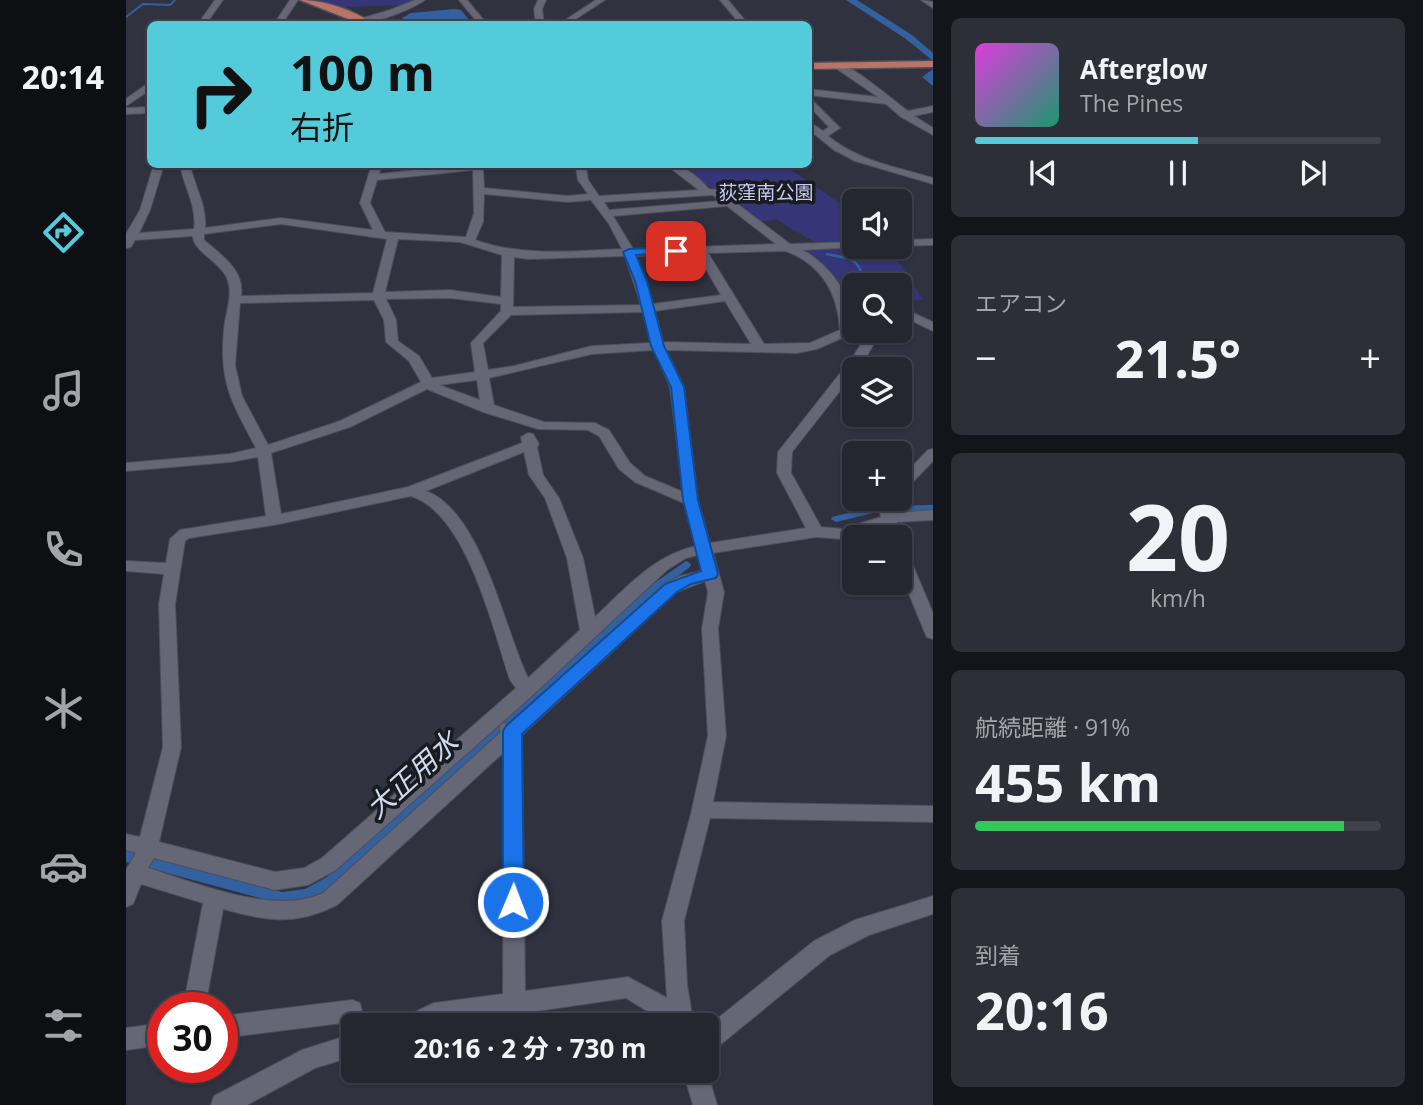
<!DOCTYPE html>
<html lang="ja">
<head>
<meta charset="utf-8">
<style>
  :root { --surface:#242630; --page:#2c2e38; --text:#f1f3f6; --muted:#a3a5ab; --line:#41434c; --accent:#53cbdb }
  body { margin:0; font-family:"Open Sans","Noto Sans JP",sans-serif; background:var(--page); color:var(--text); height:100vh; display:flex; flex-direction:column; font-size:26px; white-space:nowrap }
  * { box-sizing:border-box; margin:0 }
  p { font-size:23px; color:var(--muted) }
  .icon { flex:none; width:38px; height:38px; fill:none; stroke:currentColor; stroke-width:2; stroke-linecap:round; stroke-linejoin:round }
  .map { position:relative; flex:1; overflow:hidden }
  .side { display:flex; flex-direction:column; gap:18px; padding:18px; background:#14151a; width:490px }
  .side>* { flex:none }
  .banner { position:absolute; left:21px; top:21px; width:665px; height:147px; border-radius:10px; box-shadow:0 2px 5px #0004,0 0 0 2px var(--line); background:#53cbdb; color:#111; overflow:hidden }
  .fabs { position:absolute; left:716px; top:189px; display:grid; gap:14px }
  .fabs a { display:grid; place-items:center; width:70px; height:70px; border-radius:10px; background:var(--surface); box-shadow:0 2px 5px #0004,0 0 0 2px var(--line); font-size:35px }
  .speed { position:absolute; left:21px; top:992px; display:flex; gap:14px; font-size:35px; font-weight:700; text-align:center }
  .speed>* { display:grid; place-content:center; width:91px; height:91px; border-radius:50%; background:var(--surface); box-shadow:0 2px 5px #0004,0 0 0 2px var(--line); line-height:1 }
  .speed .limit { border:10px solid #d22; background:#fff; color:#111 }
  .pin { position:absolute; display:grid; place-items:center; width:60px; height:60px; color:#fff; margin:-30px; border-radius:14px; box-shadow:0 4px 10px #0006 }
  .me { position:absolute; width:77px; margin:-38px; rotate:1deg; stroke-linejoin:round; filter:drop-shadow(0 0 5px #0008) }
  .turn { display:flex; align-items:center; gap:24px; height:147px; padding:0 28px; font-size:32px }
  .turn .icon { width:91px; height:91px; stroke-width:2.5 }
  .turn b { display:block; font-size:49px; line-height:60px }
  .big { font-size:52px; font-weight:700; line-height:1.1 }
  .side .card { flex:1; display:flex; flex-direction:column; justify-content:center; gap:10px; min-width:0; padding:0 24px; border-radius:10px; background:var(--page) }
  .side .dial { align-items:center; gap:0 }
  .dial b { font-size:91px; line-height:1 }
  .song { display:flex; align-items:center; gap:21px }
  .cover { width:84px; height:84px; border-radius:10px; background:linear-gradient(135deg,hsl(300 70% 55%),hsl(160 70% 35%)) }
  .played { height:7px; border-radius:4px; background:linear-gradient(90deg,var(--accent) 55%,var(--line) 55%) }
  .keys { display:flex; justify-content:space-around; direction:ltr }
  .heat { display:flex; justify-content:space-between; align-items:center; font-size:38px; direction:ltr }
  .charge { height:10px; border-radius:5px; background:linear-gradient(90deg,#34c759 91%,var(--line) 0) }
  .trip { position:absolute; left:215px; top:1013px; width:378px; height:70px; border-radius:10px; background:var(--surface); box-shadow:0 2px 5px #0004,0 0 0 2px var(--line); font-weight:700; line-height:70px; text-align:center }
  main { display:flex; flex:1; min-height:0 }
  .tabs { display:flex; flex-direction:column; width:126px; justify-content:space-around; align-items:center; background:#0e0f13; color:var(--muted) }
  .tabs .icon { width:49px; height:49px }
  .tabs .active { color:var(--accent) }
  .tabs b { font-size:32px; color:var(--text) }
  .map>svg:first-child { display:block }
  .green { fill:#353578 }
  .water { fill:#33609f }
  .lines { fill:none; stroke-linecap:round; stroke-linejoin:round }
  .stream-far1 { stroke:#33609f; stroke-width:2 }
  .stream { stroke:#33609f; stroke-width:2.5 }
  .canal { fill:#33609f; fill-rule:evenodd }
  .river { fill:#33609f; fill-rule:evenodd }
  .minor-casing { stroke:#4d4e5a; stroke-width:2 }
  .major-casing { stroke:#4d4e5a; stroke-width:3 }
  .minor { fill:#656777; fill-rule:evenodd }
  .major { fill:#b77467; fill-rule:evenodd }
  .route { fill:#1a73e8; stroke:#114b97; stroke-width:2 }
  .labels { text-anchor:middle; stroke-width:7; stroke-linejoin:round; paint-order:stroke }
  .far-park-label { font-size:19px; fill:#c7ccf5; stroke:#1a1a21 }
  .near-water-label { font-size:28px; font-style:italic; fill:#cedbed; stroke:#1a1a21 }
</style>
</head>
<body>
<main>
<nav class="tabs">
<b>20:14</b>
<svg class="icon active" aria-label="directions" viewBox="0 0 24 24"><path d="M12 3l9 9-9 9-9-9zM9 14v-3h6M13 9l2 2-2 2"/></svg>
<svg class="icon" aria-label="music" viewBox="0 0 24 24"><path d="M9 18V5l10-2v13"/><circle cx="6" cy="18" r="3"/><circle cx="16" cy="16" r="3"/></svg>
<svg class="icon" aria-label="phone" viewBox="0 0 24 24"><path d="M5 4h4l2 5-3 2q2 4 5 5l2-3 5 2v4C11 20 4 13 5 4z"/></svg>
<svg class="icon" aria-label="climate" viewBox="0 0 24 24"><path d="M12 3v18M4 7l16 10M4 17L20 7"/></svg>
<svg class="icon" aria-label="car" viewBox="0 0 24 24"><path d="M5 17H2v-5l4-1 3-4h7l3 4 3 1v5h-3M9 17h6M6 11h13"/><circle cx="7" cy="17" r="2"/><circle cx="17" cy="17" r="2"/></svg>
<svg class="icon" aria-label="filters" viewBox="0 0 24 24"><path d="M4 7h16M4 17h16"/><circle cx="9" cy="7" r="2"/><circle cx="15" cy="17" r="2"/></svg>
</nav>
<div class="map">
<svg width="807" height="1105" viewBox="0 0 807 1105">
  <rect width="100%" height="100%" fill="#303240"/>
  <g class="green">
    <polygon points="186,0 287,0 279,5 217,7"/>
    <path d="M546,165h112l70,48v34h35l34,52 -16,3 19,20 -26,-13v-24h-46v40l-4,2 -15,-45 -39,-33 26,-2c-15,-11 -31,-17 -45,-28l-18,3 -43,-32z"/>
  </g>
  <polygon class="water" points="328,9 335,10 343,20 314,24 281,24 276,18 285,13"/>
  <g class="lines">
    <g class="stream-far1">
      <polyline points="743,11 740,11 761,23"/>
      <polyline points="0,17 17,4 44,5 49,0"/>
    </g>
    <path class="stream" d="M701,254c26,6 32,3 38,31"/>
    <g class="canal">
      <polygon points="807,505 807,511 751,512 710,522 705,519 706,517 751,506"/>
      <polygon points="560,561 564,563 565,565 564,567 522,599 211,885 181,901 156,904 0,862 0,850 156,892 179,889 201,877 514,593"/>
    </g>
    <g class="river">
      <polygon points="720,0 731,0 786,35 807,53 807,61 780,39"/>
      <polygon points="807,69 807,86 796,77"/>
    </g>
    <g class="minor-casing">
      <g id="minor">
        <polygon points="89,0 97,0 80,24 72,24"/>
        <polygon points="164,0 172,0 156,24 148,24"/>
        <path d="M289,0h10c-21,14 -58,26 -82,24l47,-14z"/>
        <polygon points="333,0 341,0 361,24 353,24"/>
        <polygon points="412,0 420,0 416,9 418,24 410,24 408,9"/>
        <polygon points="470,0 479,0 442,24 433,24"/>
        <polygon points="594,0 602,0 622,24 614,24"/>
        <polygon points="795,0 807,2 807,8"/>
        <path d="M708,63c18,0 58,37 74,48l25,-5v6l-19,4 19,12v7l-32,-18 -15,-13 -78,-9v-6l70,8 -44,-30z"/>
        <polygon points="21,84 24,84 24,90 0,106 0,99"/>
        <path d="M682,96l32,32 -12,8c30,25 69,31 105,42v6l-78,-23 -21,-11 -26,-21v-8l15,10 6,-4 -21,-22z"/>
        <polygon points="24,107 24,113 0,114 0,108"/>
        <path d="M28,164h10l-14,46 -11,23 55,-4c3,-24 -10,-41 -14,-65h10c4,23 17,40 15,64l76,-10 92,12 -13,-27 12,-39h10l-3,10 90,-10h38l-24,5 1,19 84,8 20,-2 -10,-14 -2,-13h-45l-5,-3h86l-5,3h-21l2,13 11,16 100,-6 -34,-26c19,0 32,12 44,25l10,1 71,54 64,-2v5h4l-55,3c27,16 48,43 49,75l2,-1v7h4l-41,18 -20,4 -131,-3 18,37 14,113 12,43 96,-15 -29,-55 1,-21 75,-95 16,-26h12l-17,30 -10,8v4l-62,79 -1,21 30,54 21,2 39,-12 -3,-13 4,-5h15l-3,5 1,9 38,-3v10l-36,2 4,15 -1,2 -15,-2 -2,-10 -40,12 -27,-2 -103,16 11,39 -6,37 8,107 -13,66 220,4v16l-223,-4 -26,103 3,64 7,41h-23l-45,-28 -192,28h-35l3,-8 32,-15 69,-9 1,-242 -167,153c-41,21 -71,16 -114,4l-18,99h-22l20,-105 -62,-19 -8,20 -7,3v-37l10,-17 -10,-3v-16l14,3 23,-90 -4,-143 5,-30 -38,-3v-10l40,2 4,-24 10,-9 86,-14 -8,-59 -28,5 -104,9v-8l104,-9 26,-6c-24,-46 -37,-64 -32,-118 1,-16 9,-33 4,-49 -4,-17 -36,-30 -35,-45l-58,4 -4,7 -5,1v-14l14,-24zM347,170l1,43 -8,24 -81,-5 -15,-29 7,-23zM358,194l84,8 23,-2 18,24 13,25c-50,2 -99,8 -147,-9l8,-18zM587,195l7,6 -111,9 -5,-8zM601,206l49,38 -143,5 -20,-33zM155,224l106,15 -14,54 -132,3c4,-26 -20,-41 -37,-56v-6zM272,239l62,3 42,13 -1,42 -51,-7 -65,2zM660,251c36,14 52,42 54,79l-30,13 -46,1 -56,-91zM571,254l24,41 -68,9 -17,-48zM499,256l16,49 -128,2 1,-50 14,2zM324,298l51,6v7l-30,32 4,29 -43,6 -13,-22 -21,-15 -2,-21 -10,-21zM248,300l10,20 2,22 23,19 12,21 -81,39 -72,24 -26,-49 -7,-31 5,-62zM599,301l26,43 -88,-2 -8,-31zM517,312l8,31 -59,3 -78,20 -26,4 -5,-27 28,-28zM528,350l16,37 13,105 -38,-16 -15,-13 -21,-33 -14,-7 -51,-1 -50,-17 -5,-27 103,-24zM351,380l3,20 -41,-15zM301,389l56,23 55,17 50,1 11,6 20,33 16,13 49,21 12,43c-42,9 -71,43 -101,71l-12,-59 -24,-60 -16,-23 -6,-28 2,-3 -6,-10 -5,-1 -7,4 1,6 -114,44 -127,27 -10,-61 79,-26zM398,452l5,23 16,23 22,60 13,72 -52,48c-24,-49 -46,-166 -102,-187zM285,496c56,18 82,133 99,184l6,8 -194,170 -18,10 -29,4 -116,-30 22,-95 -6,-143 10,-63 4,-3 85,-13zM572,555l4,16 -22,5 -15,8 -154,139 -10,1 -2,5 2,3 -178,161c-49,23 -126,-10 -175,-25l6,-10 121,32 33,-5 28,-15 198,-176 133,-124 19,-12zM579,581l3,11 -6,37 6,107 -17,78 -29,107 5,77 -39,-21 -103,14 -3,-256 155,-143z"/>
        <polygon points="807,239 807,245 774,246 774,240"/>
        <polygon points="774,307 807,322 807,331 774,315"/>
        <polygon points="807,449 807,461 779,490 774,491 774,479 802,450"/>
        <polygon points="774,549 782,554 807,613 807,639 801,637 799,633 774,572"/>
        <polygon points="807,896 807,914 743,935 704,955 589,1049 581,1052 581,1027 688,941 729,920"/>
        <polygon points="226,1000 234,1003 239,1026 228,1026 228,1056 189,1068 121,1105 85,1105 88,1096 176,1050 223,1035 220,1034 216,1023 96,1038 96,1016"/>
        <polygon points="37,1023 37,1045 0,1050 0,1028"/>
        <polygon points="557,1071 581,1071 591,1105 567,1105"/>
      </g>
    </g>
    <g class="major-casing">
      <g id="major">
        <path d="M174,0c24,0 54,10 73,24h-12z"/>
        <polygon points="807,61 807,67 682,69 682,63"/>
      </g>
    </g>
    <use href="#minor" class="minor"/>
    <use href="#major" class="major"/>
  </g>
  <polygon class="route" points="550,247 554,248 554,253 510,255 521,281 538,346 558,387 572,500 592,574 590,578 565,584 551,592 396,734 398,902 395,908 387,911 380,908 377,902 377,731 380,726 539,584 575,571 557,500 545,387 525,346 509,281 497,252 503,249"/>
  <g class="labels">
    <g class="far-park-label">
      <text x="640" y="199">荻窪南公園</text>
    </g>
    <g class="near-water-label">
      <text transform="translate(286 775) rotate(-42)" y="10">大正用水</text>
    </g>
  </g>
</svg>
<div class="fabs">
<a><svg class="icon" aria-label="sound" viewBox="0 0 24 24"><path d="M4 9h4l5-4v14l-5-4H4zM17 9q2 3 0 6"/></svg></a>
<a><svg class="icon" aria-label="search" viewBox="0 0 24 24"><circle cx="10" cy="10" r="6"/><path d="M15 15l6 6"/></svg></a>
<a><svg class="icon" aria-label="layers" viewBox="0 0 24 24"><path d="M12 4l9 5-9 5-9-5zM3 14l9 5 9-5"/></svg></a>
<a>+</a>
<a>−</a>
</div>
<div class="speed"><div class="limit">30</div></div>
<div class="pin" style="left:550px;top:251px;background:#d93025"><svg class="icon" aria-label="arrive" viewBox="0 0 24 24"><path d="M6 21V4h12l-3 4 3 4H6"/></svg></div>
<svg class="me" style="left:387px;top:902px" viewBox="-20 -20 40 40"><circle r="17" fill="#1a73e8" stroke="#fff" stroke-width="3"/><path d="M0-11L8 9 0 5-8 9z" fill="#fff"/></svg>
<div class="trip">20:16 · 2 分 · 730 m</div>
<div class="banner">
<div class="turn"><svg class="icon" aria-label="right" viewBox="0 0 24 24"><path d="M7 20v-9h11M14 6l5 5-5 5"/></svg><div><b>100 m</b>右折</div></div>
</div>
</div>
<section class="side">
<div class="card">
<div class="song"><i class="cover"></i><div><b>Afterglow</b><p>The Pines</p></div></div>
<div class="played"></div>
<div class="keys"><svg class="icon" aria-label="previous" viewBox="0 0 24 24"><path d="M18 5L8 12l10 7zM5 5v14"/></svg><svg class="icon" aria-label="pause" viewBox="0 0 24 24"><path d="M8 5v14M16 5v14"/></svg><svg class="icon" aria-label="next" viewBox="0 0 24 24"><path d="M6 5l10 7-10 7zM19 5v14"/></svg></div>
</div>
<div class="card"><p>エアコン</p>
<div class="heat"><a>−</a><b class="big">21.5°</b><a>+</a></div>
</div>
<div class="card dial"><b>20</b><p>km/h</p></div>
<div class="card"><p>航続距離 · 91%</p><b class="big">455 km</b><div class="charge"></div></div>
<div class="card"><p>到着</p><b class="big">20:16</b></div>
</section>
</main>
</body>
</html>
